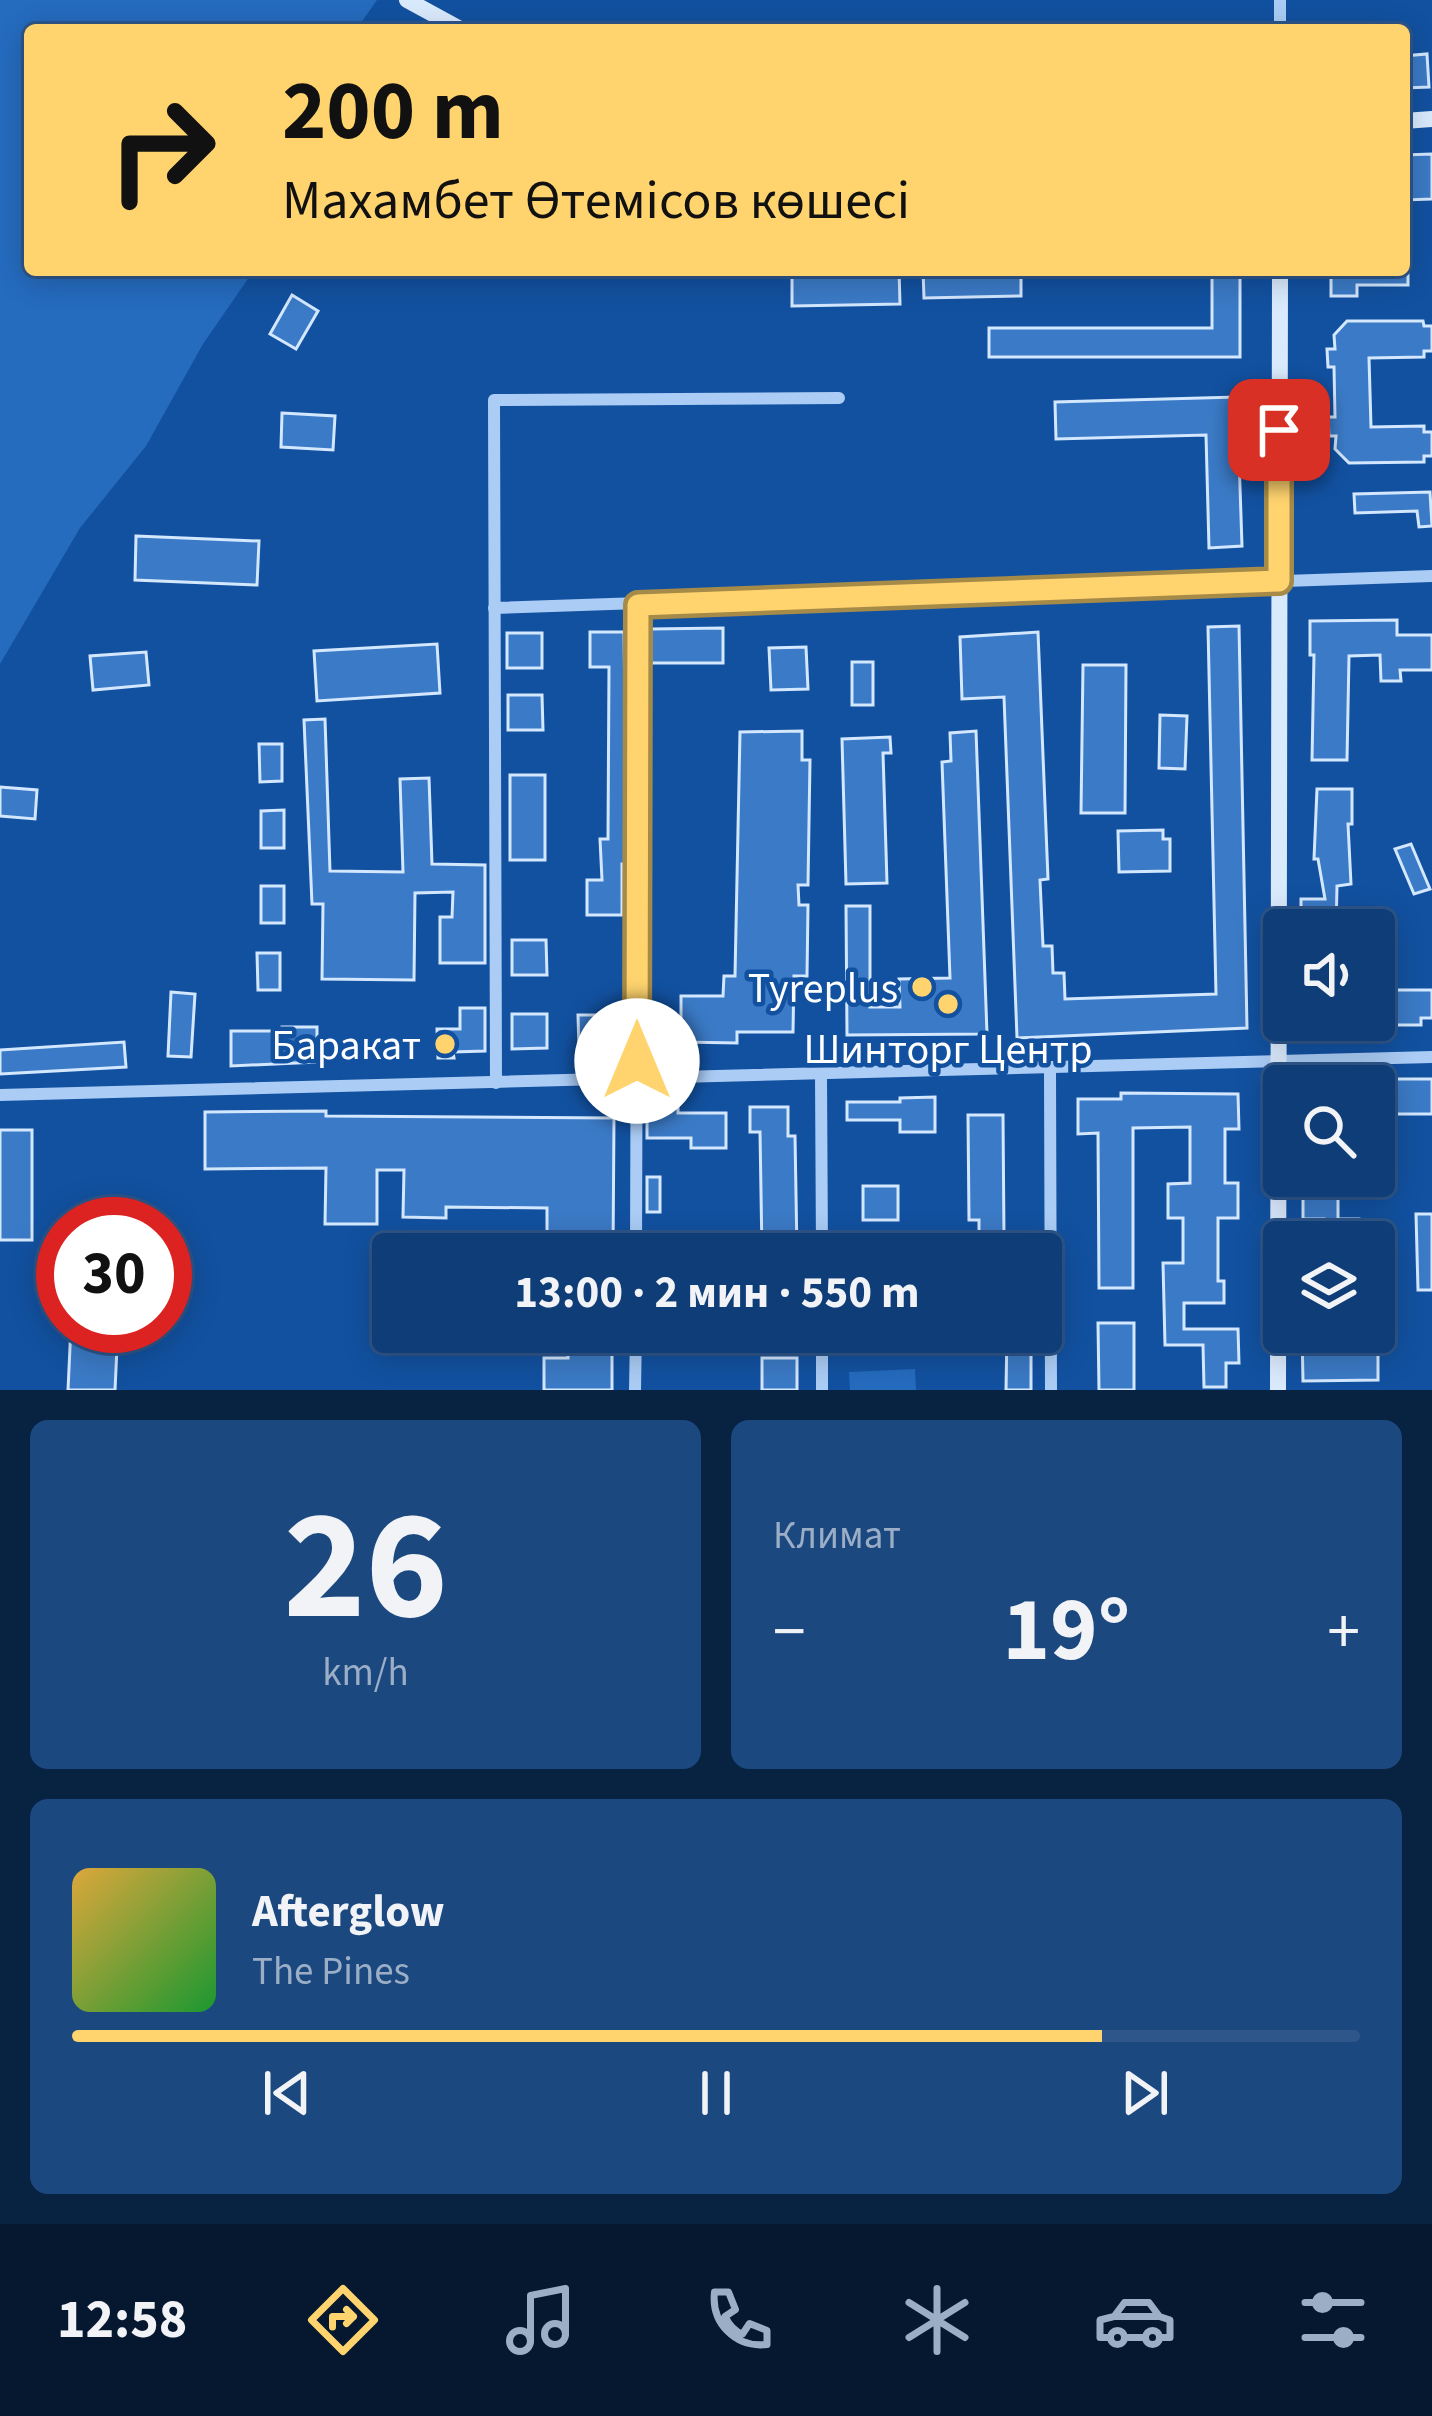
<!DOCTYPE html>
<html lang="ru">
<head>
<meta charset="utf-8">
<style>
  :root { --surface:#0e3d78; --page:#1c4880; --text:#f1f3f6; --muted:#9baec6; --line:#2e568a; --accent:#ffd46e }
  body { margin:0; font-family:"Source Sans 3",sans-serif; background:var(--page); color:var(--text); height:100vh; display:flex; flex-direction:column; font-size:45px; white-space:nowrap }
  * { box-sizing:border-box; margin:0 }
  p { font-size:39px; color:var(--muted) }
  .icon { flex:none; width:66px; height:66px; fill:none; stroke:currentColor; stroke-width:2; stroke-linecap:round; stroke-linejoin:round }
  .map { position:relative; height:1390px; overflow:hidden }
  .details { display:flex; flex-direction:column; gap:30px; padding:30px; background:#082242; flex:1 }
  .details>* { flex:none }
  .guide { position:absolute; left:24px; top:24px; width:1386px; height:252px; border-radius:12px; box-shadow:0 6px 30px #0003,0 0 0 3px var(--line); background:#ffd46e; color:#111; overflow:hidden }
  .fabs { position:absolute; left:1263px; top:909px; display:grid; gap:24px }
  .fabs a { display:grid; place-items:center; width:132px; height:132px; border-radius:12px; background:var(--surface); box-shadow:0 6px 30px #0003,0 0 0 3px var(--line); font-size:60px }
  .speed { position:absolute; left:36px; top:1197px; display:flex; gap:24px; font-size:60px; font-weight:700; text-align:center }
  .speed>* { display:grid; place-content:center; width:156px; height:156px; border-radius:50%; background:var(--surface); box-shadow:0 6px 30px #0003,0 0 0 3px var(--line); line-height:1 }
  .speed .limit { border:18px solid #d22; background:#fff; color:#111 }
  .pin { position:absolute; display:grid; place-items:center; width:102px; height:102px; color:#fff; margin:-51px; border-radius:24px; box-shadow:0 6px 18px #0006 }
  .me { position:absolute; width:132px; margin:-66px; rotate:0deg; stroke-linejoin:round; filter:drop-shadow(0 0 9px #0008) }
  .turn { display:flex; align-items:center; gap:42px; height:252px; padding:0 60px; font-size:54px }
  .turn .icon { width:156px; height:156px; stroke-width:2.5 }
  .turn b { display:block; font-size:84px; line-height:102px }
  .big { font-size:90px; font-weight:700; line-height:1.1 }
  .details .widget { flex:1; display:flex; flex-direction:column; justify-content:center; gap:18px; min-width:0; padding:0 42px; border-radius:18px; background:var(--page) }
  .details .dial { align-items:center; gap:0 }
  .dial b { font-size:156px; line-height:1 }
  .song { display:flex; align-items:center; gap:36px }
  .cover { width:144px; height:144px; border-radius:18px; background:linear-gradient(135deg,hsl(40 70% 55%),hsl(130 70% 35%)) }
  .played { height:12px; border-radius:6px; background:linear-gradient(90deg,var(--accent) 80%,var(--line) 80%) }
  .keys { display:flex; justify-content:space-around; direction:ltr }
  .heat { display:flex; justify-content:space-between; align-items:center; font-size:66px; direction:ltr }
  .details .tiles { flex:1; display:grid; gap:30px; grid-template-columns:1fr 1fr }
  .widget:last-child { grid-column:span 2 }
  .trip { position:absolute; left:372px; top:1233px; width:690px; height:120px; border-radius:12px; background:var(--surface); box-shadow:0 6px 30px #0003,0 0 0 3px var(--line); font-weight:700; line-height:120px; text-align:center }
  .menu { display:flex; height:192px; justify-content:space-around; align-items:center; background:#061830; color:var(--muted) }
  .menu .icon { width:84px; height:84px }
  .menu .on { color:var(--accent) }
  .menu b { font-size:54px; color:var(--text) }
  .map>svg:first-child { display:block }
  .green { fill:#256bbe }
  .building { fill:#3b7ac6; stroke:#d3e7fe; stroke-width:3 }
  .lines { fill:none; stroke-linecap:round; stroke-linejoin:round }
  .street { stroke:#aaccf5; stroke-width:12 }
  .secondary { stroke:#daeafd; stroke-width:16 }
  .route-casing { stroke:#a68a48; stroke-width:30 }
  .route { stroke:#ffd46e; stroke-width:21 }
  .poi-dot { fill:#ffd46e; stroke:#1251a0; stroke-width:4.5 }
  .labels { text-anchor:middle; stroke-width:9; stroke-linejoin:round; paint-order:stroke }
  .poi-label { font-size:42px; fill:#fff; stroke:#1251a0; text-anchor:end }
</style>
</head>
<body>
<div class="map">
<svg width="1432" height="1390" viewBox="0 0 1432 1390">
  <rect width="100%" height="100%" fill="#1251a0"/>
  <g class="green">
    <polygon points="0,0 377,0 356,30 30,30 30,270 254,270 203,344 146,446 80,528 0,664"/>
    <polygon points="915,1369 916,1390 850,1390 849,1372"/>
  </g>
  <g class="building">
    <polygon points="1427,54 1429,87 1404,88 1404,56"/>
    <polygon points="1432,154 1432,199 1404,200 1404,155"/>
    <polygon points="832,270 899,270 900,304 792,306 792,271"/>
    <polygon points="923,270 1021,270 1021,296 924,298"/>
    <polygon points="1212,270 1240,270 1240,357 989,357 989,328 1212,328"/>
    <polygon points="1331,270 1408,270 1408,285 1357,285 1357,296 1331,296"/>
    <polygon points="292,295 318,311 296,349 270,334"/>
    <polygon points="1347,321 1423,321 1424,326 1432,326 1432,351 1424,351 1424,357 1369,358 1371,427 1424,426 1424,432 1432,432 1432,456 1424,456 1424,462 1349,463 1335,449 1336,436 1329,436 1328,417 1335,417 1334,367 1328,367 1327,349 1335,349 1334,335"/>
    <polygon points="1237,397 1242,546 1209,548 1206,435 1056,439 1055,402"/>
    <polygon points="282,413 335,416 333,450 281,447"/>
    <polygon points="1430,492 1432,526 1419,527 1417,511 1355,513 1354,494"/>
    <polygon points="136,536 259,541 257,585 135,580"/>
    <polygon points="1397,620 1397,635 1432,635 1432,670 1400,670 1401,681 1381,681 1380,655 1349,656 1347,760 1312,760 1314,655 1310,655 1310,621"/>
    <polygon points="1239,626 1247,1028 1017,1038 1004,697 962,699 960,637 1038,632 1048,879 1040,880 1043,946 1052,946 1053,973 1064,973 1065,999 1216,994 1208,627"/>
    <polygon points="723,628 723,663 651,663 651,629"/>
    <polygon points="590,632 624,632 627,864 622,864 622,915 587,915 587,880 602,880 600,839 608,839 609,667 590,667"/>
    <rect x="507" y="633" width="35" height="35"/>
    <polygon points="437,644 440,693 317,701 314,651"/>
    <polygon points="806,647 808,689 771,690 769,648"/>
    <polygon points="146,652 149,685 93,690 90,656"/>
    <rect x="852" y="662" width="21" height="43"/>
    <polygon points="1083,665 1126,665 1125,813 1081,813"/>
    <polygon points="508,695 542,695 543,730 508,730"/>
    <polygon points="1160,715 1187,716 1185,769 1159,768"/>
    <polygon points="325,719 330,871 403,872 400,779 429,778 432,864 485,865 485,963 440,963 440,917 452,917 453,892 415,893 414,980 322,979 323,904 312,904 304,720"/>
    <polygon points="802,731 802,760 810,760 808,885 798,885 799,905 808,905 807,976 794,976 793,1032 737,1032 737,1043 681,1042 681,996 723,996 724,976 735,976 740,732"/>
    <polygon points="976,731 987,1034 847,1035 846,906 870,906 870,1007 900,1007 899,979 950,978 942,762 951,761 950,733"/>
    <polygon points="890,737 891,753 883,753 887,883 846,884 842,739"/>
    <polygon points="259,744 282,744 282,781 260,782"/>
    <rect x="510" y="775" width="35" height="85"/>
    <polygon points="0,787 37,790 35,819 0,816"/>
    <polygon points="1317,789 1352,789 1352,824 1348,824 1351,884 1337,886 1336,930 1301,930 1301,899 1325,899 1318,859 1314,859"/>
    <polygon points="284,810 284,848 261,848 261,811"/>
    <polygon points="1163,830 1163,839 1170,839 1170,871 1119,872 1118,831"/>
    <polygon points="1411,844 1430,889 1414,894 1395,849"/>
    <rect x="261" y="886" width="23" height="37"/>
    <polygon points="512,940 546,940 547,975 512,975"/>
    <polygon points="257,953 280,953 280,990 258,990"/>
    <polygon points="1374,990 1432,990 1432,1018 1421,1018 1421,1025 1386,1025 1386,1018 1374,1018"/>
    <polygon points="171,992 195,994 191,1057 168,1056"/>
    <polygon points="460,1008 485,1008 485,1051 453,1052 454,1058 438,1058 437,1029 460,1029"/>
    <polygon points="512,1014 547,1014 547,1048 512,1049"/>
    <polygon points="578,1015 614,1015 614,1050 579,1050"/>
    <polygon points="282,1027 317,1027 317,1062 231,1066 231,1031 282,1031"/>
    <polygon points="124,1042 126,1067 0,1074 0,1050"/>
    <rect x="1374" y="1079" width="58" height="35"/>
    <polygon points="1121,1093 1238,1094 1239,1129 1225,1129 1225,1183 1238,1183 1238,1218 1218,1218 1218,1281 1224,1281 1224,1303 1184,1303 1184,1329 1238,1329 1239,1363 1226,1363 1226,1387 1204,1387 1203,1345 1165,1345 1163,1263 1183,1263 1183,1218 1168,1218 1168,1184 1190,1183 1190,1127 1133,1128 1133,1288 1099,1288 1098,1133 1078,1134 1078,1099 1121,1099"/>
    <polygon points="935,1097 935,1132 900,1132 900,1120 847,1120 847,1102 900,1102 900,1098"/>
    <polygon points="678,1103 678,1113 726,1113 726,1148 691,1148 691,1138 647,1138 647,1104"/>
    <polygon points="750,1107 788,1107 788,1136 795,1136 797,1253 762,1253 760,1132 750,1132"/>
    <polygon points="326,1111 326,1116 614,1118 613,1254 547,1254 547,1208 446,1207 446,1218 403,1217 404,1170 377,1170 377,1224 325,1224 326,1168 205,1169 205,1112"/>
    <polygon points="968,1115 1003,1115 1004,1237 1031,1237 1031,1254 979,1254 979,1220 969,1220"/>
    <rect x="0" y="1130" width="32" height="110"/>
    <polygon points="1321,1176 1338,1176 1338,1219 1359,1219 1359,1242 1324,1242 1324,1219 1303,1219 1303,1196 1322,1196"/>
    <rect x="647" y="1177" width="13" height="35"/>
    <rect x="863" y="1186" width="35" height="34"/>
    <polygon points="1416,1214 1432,1214 1432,1290 1418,1290"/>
    <polygon points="1098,1323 1134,1323 1134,1390 1099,1390"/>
    <polygon points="71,1326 118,1326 115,1390 68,1390"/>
    <polygon points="568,1332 612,1332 612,1390 544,1390 544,1358 568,1358"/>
    <polygon points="1007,1332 1031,1332 1031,1390 1006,1390"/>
    <polygon points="1302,1332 1337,1332 1337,1345 1378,1345 1378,1380 1303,1381"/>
    <rect x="762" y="1358" width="35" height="32"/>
  </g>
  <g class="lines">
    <g class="street">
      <polyline points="1280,30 1280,0"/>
      <polyline points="494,608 1432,576"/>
      <polyline points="1050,1070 1051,1390"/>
      <polyline points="821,1076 822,1254"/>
      <polyline points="496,1083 494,400 839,398"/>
      <polyline points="0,1095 1432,1057"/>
      <polyline points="636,1254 638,605"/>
      <polyline points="822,1332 822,1390"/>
      <polyline points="635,1390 636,1332"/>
    </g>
    <g class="secondary">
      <polyline points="407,0 462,30"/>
      <polyline points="1404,121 1432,119"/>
      <polyline points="1278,1390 1280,270"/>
    </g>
  </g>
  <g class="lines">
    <g class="route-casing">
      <polyline id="route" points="637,1061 638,605 1279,581 1279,430"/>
    </g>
    <use href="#route" class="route"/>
  </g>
  <g class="poi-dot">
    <circle cx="922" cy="987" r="12"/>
    <circle cx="948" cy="1004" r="12"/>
    <circle cx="445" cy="1044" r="12"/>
  </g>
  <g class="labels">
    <g class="poi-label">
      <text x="898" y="1002">Tyreplus</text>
      <text x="421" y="1059">Баракат</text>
      <text x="948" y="1063" text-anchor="middle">Шинторг Центр</text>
    </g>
  </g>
</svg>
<div class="fabs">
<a><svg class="icon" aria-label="sound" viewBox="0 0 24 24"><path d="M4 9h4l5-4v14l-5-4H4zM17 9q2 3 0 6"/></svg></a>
<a><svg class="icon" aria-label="search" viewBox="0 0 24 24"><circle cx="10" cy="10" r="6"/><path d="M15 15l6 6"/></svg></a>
<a><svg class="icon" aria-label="layers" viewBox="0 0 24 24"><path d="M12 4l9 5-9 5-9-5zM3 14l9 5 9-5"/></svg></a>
</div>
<div class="speed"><div class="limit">30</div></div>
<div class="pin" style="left:1279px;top:430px;background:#d93025"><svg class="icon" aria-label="arrive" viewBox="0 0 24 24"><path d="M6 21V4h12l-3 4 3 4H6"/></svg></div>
<svg class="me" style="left:637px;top:1061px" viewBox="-20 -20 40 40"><circle r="19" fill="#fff"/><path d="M0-13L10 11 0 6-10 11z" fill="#ffd46e"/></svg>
<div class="trip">13:00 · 2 мин · 550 m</div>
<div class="guide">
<div class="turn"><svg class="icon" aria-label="right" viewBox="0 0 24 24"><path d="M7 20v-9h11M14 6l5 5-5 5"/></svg><div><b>200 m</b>Махамбет Өтемісов көшесі</div></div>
</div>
</div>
<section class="details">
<div class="tiles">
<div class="widget dial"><b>26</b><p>km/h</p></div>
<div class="widget"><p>Климат</p>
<div class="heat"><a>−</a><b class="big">19°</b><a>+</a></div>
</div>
<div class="widget">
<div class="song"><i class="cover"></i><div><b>Afterglow</b><p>The Pines</p></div></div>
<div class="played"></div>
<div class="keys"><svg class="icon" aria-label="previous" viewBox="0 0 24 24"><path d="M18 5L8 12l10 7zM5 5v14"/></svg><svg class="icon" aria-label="pause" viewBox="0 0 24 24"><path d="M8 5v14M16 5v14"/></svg><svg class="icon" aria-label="next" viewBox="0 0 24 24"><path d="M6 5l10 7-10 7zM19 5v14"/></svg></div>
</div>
</div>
</section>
<nav class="menu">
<b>12:58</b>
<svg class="icon on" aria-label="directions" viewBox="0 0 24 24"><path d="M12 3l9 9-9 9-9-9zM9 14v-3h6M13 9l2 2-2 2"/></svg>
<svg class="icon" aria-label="music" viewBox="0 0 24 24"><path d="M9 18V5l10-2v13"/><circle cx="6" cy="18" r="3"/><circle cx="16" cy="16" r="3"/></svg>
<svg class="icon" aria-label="phone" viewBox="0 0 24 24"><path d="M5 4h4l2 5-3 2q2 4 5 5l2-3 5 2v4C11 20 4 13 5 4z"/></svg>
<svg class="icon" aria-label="climate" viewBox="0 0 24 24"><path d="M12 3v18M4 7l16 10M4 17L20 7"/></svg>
<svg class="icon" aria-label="car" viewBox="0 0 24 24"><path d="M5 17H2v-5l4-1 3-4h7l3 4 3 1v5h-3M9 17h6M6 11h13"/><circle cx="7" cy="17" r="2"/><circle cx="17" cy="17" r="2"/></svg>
<svg class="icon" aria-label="filters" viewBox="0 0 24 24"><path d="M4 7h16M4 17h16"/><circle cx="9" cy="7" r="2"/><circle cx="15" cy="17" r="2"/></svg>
</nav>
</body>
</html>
